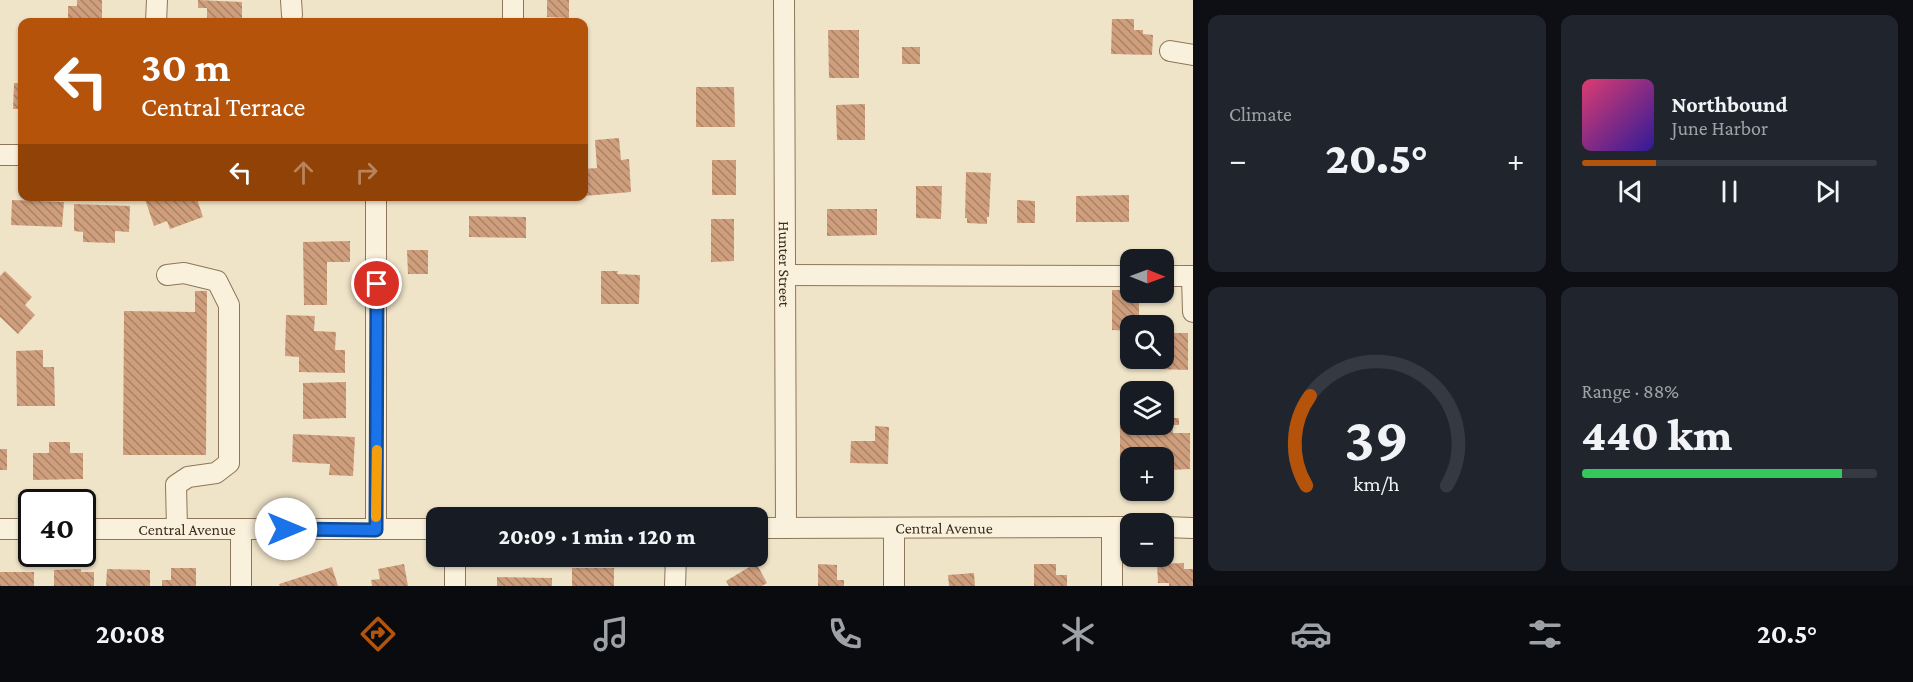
<!DOCTYPE html>
<html lang="en">
<head>
<meta charset="utf-8">
<style>
  :root { --surface:#171b24; --page:#20242c; --text:#f1f3f6; --muted:#9ea1a6; --line:#363941; --accent:#b45309 }
  body { margin:0; font-family:"Crimson Pro",serif; background:var(--page); color:var(--text); height:100vh; display:flex; flex-direction:column; font-size:22px; white-space:nowrap }
  * { box-sizing:border-box; margin:0 }
  p { font-size:20px; color:var(--muted) }
  .icon { flex:none; width:33px; height:33px; fill:none; stroke:currentColor; stroke-width:2; stroke-linecap:round; stroke-linejoin:round }
  .map { position:relative; flex:1; overflow:hidden }
  .details { display:flex; flex-direction:column; gap:15px; padding:15px; background:#0d0f14; width:720px }
  .details>* { flex:none }
  .hud { position:absolute; left:18px; top:18px; width:570px; height:183px; border-radius:12px; box-shadow:0 2px 4px #0004; background:#b45309; color:#fff; overflow:hidden }
  .needle { width:39px; rotate:91deg }
  .controls { position:absolute; left:1120px; top:249px; display:grid; gap:12px }
  .controls a { display:grid; place-items:center; width:54px; height:54px; border-radius:12px; background:var(--surface); box-shadow:0 2px 4px #0004; font-size:30px }
  .speed { position:absolute; left:18px; top:489px; display:flex; gap:12px; font-size:30px; font-weight:700; text-align:center }
  .speed>* { display:grid; place-content:center; width:78px; height:78px; border-radius:50%; background:var(--surface); box-shadow:0 2px 4px #0004; line-height:1 }
  .speed .limit { border:3px solid #111; border-radius:9px; background:#fff; color:#111 }
  .pin { position:absolute; display:grid; place-items:center; width:51px; height:51px; color:#fff; margin:-26px; border:3px solid #fff; border-radius:50%; box-shadow:0 2px 6px #0007 }
  .me { position:absolute; width:66px; margin:-33px; rotate:90deg; stroke-linejoin:round; filter:drop-shadow(0 0 4px #0008) }
  .turn { display:flex; align-items:center; gap:21px; height:126px; padding:0 24px; font-size:27px }
  .turn .icon { width:78px; height:78px; stroke-width:2.5 }
  .turn b { display:block; font-size:42px; line-height:51px }
  .lanes { display:flex; align-items:center; height:57px; padding:0 24px; background:#0003; justify-content:center; gap:30px; direction:ltr }
  .lanes .off { opacity:.35 }
  .big { font-size:45px; font-weight:800; line-height:1.1 }
  .details .widget { flex:1; display:flex; flex-direction:column; justify-content:center; gap:9px; min-width:0; padding:0 21px; border-radius:12px; background:var(--page) }
  .details .dial { align-items:center; gap:0 }
  .dial svg { height:156px; overflow:visible; fill:none; stroke:var(--line); stroke-width:7; stroke-linecap:round; text-anchor:middle }
  .dial text { fill:var(--text); stroke:none }
  .song { display:flex; align-items:center; gap:18px }
  .cover { width:72px; height:72px; border-radius:9px; background:linear-gradient(135deg,hsl(340 70% 55%),hsl(250 70% 35%)) }
  .played { height:6px; border-radius:3px; background:linear-gradient(90deg,var(--accent) 25%,var(--line) 25%) }
  .keys { display:flex; justify-content:space-around; direction:ltr }
  .heat { display:flex; justify-content:space-between; align-items:center; font-size:33px; direction:ltr }
  .charge { height:9px; border-radius:4px; background:linear-gradient(90deg,#34c759 88%,var(--line) 0) }
  .details .tiles { flex:1; display:grid; gap:15px; grid-template-columns:repeat(2,1fr) }
  .trip { position:absolute; left:426px; top:507px; width:342px; height:60px; border-radius:12px; background:var(--surface); box-shadow:0 2px 4px #0004; font-weight:800; line-height:60px; text-align:center }
  .tab-bar { display:flex; height:96px; justify-content:space-around; align-items:center; background:#090b0e; color:var(--muted) }
  .tab-bar .icon { width:42px; height:42px }
  .tab-bar .on { color:var(--accent) }
  .tab-bar b { font-size:27px; color:var(--text) }
  main { display:flex; flex:1; min-height:0 }
  .map>svg:first-child { display:block }
  .building { fill:url(#building-back-hatch) }
  .lines { fill:none; stroke-linecap:round; stroke-linejoin:round }
  .minor-casing { stroke:#8d765c; stroke-width:22 }
  .minor { stroke:#faf1dc; stroke-width:20 }
  .route-casing { stroke:#114b97; stroke-width:15 }
  .route { stroke:#1a73e8; stroke-width:10 }
  .slow { stroke:#f59e0b; stroke-width:10 }
  .labels { text-anchor:middle; stroke-width:6; stroke-linejoin:round; paint-order:stroke }
  .street-label { font-size:16px; fill:#3d2e20; stroke:#f7eed8 }
</style>
</head>
<body>
<main>
<div class="map">
<svg width="1193" height="586" viewBox="0 0 1193 586">
  <defs>
    <pattern id="building-back-hatch" width="6" height="6" patternUnits="userSpaceOnUse" patternTransform="scale(1.5)"><rect width="6" height="6" fill="#cf9f7d"/><path d="M-1 5l2 2M0 0l6 6M5-1l2 2" fill="none" stroke="#a98266"/></pattern>
  </defs>
  <rect width="100%" height="100%" fill="#f0e4c8"/>
  <g class="building">
    <polygon points="77,0 102,0 102,22 68,22 68,6 77,6"/>
    <polygon points="198,0 242,2 242,20 233,20 233,22 207,22 207,8 198,8"/>
    <polygon points="547,0 569,0 569,18 547,17"/>
    <polygon points="375,19 375,22 338,22 338,20"/>
    <polygon points="1112,19 1134,19 1134,30 1143,30 1143,34 1153,35 1152,55 1111,54"/>
    <polygon points="828,30 859,30 859,78 829,78"/>
    <rect x="902" y="47" width="18" height="17"/>
    <polygon points="14,83 22,83 22,109 13,109"/>
    <polygon points="696,87 734,87 735,127 696,127"/>
    <polygon points="865,104 865,140 837,140 836,105"/>
    <polygon points="619,138 621,160 629,159 631,192 584,196 584,169 597,168 595,140"/>
    <rect x="712" y="160" width="24" height="35"/>
    <polygon points="966,172 991,173 989,217 987,217 987,224 967,223 967,218 965,218"/>
    <polygon points="916,186 942,186 941,219 916,218"/>
    <polygon points="1129,195 1129,222 1076,222 1076,196"/>
    <polygon points="144,196 196,196 203,217 170,229 167,221 154,226"/>
    <polygon points="12,200 64,202 62,227 11,225"/>
    <polygon points="1017,200 1035,201 1035,223 1017,223"/>
    <polygon points="74,204 130,206 129,232 115,231 115,243 83,242 83,232 74,231"/>
    <polygon points="827,209 877,209 877,235 827,236"/>
    <polygon points="469,216 526,217 526,238 469,237"/>
    <polygon points="711,219 734,219 734,261 711,262"/>
    <polygon points="350,241 350,262 327,262 327,305 304,305 303,242"/>
    <polygon points="407,250 428,250 428,274 408,274"/>
    <polygon points="5,271 32,297 25,305 35,315 18,334 0,317 0,276"/>
    <polygon points="601,271 618,271 617,274 640,275 639,304 601,304"/>
    <polygon points="1112,290 1131,290 1131,292 1139,292 1139,321 1131,321 1131,331 1112,330"/>
    <polygon points="195,291 207,291 206,455 123,455 124,311 195,312"/>
    <polygon points="286,315 315,316 314,331 336,332 335,350 345,350 345,373 299,372 299,357 285,356"/>
    <polygon points="1164,333 1188,333 1188,370 1157,369 1157,358 1164,358"/>
    <polygon points="43,350 43,367 54,367 55,406 17,406 16,351"/>
    <polygon points="346,382 346,418 303,419 303,383"/>
    <polygon points="1168,418 1179,418 1179,425 1172,425 1173,433 1190,433 1190,469 1170,470 1170,452 1141,453 1141,456 1120,457 1120,422 1131,422 1131,424 1136,424 1137,430 1140,430 1140,424 1164,424 1168,423"/>
    <polygon points="875,426 889,427 888,464 850,463 851,441 875,441"/>
    <polygon points="293,434 355,437 353,476 329,475 330,464 292,462"/>
    <polygon points="49,442 70,442 70,453 83,453 83,479 33,480 33,453 49,453"/>
    <rect x="0" y="449" width="7" height="21"/>
    <polygon points="756,563 767,583 762,586 729,586 726,581"/>
    <polygon points="1184,563 1184,569 1193,569 1193,586 1169,586 1169,583 1158,583 1157,564"/>
    <polygon points="404,564 408,586 372,586 371,580 380,579 378,569"/>
    <polygon points="818,564 837,565 837,580 844,580 844,586 818,586"/>
    <polygon points="1034,564 1056,564 1056,575 1067,575 1067,586 1034,586"/>
    <polygon points="332,567 338,586 280,586 279,584"/>
    <polygon points="171,568 196,568 196,586 162,586 162,580 171,580"/>
    <rect x="572" y="568" width="42" height="18"/>
    <polygon points="81,569 81,572 94,572 94,586 54,586 54,570"/>
    <polygon points="107,569 150,570 150,586 106,586"/>
    <rect x="0" y="572" width="34" height="14"/>
    <polygon points="974,573 975,586 949,586 948,575"/>
    <polygon points="497,577 552,578 552,586 497,586"/>
  </g>
  <g class="lines">
    <g class="minor-casing">
      <g id="minor">
        <polyline points="291,0 292,15"/>
        <polyline points="513,0 513,22"/>
        <path id="s1" d="M784,0l2,528"/>
        <polyline points="156,22 157,0"/>
        <polyline points="1170,51 1193,55"/>
        <polyline points="0,155 22,155"/>
        <polyline points="167,275 184,273 217,281 229,305 229,463 216,473 188,477 176,485 177,529"/>
        <polyline points="785,275 1131,276"/>
        <polyline points="1164,276 1193,276"/>
        <polyline points="1192,276 1193,312"/>
        <polyline points="1164,527 1193,528"/>
        <path id="s2" d="M758,528l373,-1"/>
        <polyline points="0,529 32,529"/>
        <path id="s3" d="M82,529h354"/>
        <polyline points="241,529 241,586"/>
        <polyline points="376,529 376,196"/>
        <polyline points="455,586 455,556"/>
        <polyline points="675,586 676,556"/>
        <polyline points="894,586 894,529"/>
        <polyline points="1112,586 1112,527"/>
      </g>
    </g>
    <use href="#minor" class="minor"/>
  </g>
  <g class="lines">
    <g class="route-casing">
      <polyline id="route" points="286,529 376,530 377,284"/>
    </g>
    <use href="#route" class="route"/>
    <polyline class="slow" points="376,517 377,450"/>
  </g>
  <g class="labels">
    <g class="street-label">
      <text dy="6" stroke="none"><textPath href="#s1" startOffset="264">Hunter Street</textPath></text>
      <text dy="6" stroke="none"><textPath href="#s2" startOffset="186">Central Avenue</textPath></text>
      <text dy="6" stroke="none"><textPath href="#s3" startOffset="105">Central Avenue</textPath></text>
    </g>
  </g>
</svg>
<div class="controls">
<a><svg class="needle" viewBox="-14 -14 28 28"><path d="M0-13l5 13h-10z" fill="#e53935"/><path d="M0 13l5-13h-10z" fill="#9ea1a6"/></svg></a>
<a><svg class="icon" aria-label="search" viewBox="0 0 24 24"><circle cx="10" cy="10" r="6"/><path d="M15 15l6 6"/></svg></a>
<a><svg class="icon" aria-label="layers" viewBox="0 0 24 24"><path d="M12 4l9 5-9 5-9-5zM3 14l9 5 9-5"/></svg></a>
<a>+</a>
<a>−</a>
</div>
<div class="speed"><div class="limit">40</div></div>
<div class="pin" style="left:377px;top:284px;background:#d93025"><svg class="icon" aria-label="arrive" viewBox="0 0 24 24"><path d="M6 21V4h12l-3 4 3 4H6"/></svg></div>
<svg class="me" style="left:286px;top:529px" viewBox="-20 -20 40 40"><circle r="19" fill="#fff"/><path d="M0-13L10 11 0 6-10 11z" fill="#1a73e8"/></svg>
<div class="trip">20:09 · 1 min · 120 m</div>
<div class="hud">
<div class="turn"><svg class="icon" aria-label="left" viewBox="0 0 24 24"><path d="M17 20v-9H6M10 6l-5 5 5 5"/></svg><div><b>30 m</b>Central Terrace</div></div>
<div class="lanes"><svg class="icon" aria-label="left" viewBox="0 0 24 24"><path d="M17 20v-9H6M10 6l-5 5 5 5"/></svg><svg class="icon off" aria-label="ahead" viewBox="0 0 24 24"><path d="M12 20V5M6 11l6-6 6 6"/></svg><svg class="icon off" aria-label="right" viewBox="0 0 24 24"><path d="M7 20v-9h11M14 6l5 5-5 5"/></svg></div>
</div>
</div>
<section class="details">
<div class="tiles">
<div class="widget"><p>Climate</p>
<div class="heat"><a>−</a><b class="big">20.5°</b><a>+</a></div>
</div>
<div class="widget">
<div class="song"><i class="cover"></i><div><b>Northbound</b><p>June Harbor</p></div></div>
<div class="played"></div>
<div class="keys"><svg class="icon" aria-label="previous" viewBox="0 0 24 24"><path d="M18 5L8 12l10 7zM5 5v14"/></svg><svg class="icon" aria-label="pause" viewBox="0 0 24 24"><path d="M8 5v14M16 5v14"/></svg><svg class="icon" aria-label="next" viewBox="0 0 24 24"><path d="M6 5l10 7-10 7zM19 5v14"/></svg></div>
</div>
<div class="widget dial"><svg viewBox="0 0 100 80">
<path d="M14 69A42 42 0 1 1 86 69"/>
<path d="M14 69A42 42 0 0 1 16 23" stroke="#b45309"/>
<text x="50" y="56" font-size="32" font-weight="700">39</text>
<text x="50" y="72" font-size="11">km/h</text>
</svg></div>
<div class="widget"><p>Range · 88%</p><b class="big">440 km</b><div class="charge"></div></div>
</div>
</section>
</main>
<nav class="tab-bar">
<b>20:08</b>
<svg class="icon on" aria-label="directions" viewBox="0 0 24 24"><path d="M12 3l9 9-9 9-9-9zM9 14v-3h6M13 9l2 2-2 2"/></svg>
<svg class="icon" aria-label="music" viewBox="0 0 24 24"><path d="M9 18V5l10-2v13"/><circle cx="6" cy="18" r="3"/><circle cx="16" cy="16" r="3"/></svg>
<svg class="icon" aria-label="phone" viewBox="0 0 24 24"><path d="M5 4h4l2 5-3 2q2 4 5 5l2-3 5 2v4C11 20 4 13 5 4z"/></svg>
<svg class="icon" aria-label="climate" viewBox="0 0 24 24"><path d="M12 3v18M4 7l16 10M4 17L20 7"/></svg>
<svg class="icon" aria-label="car" viewBox="0 0 24 24"><path d="M5 17H2v-5l4-1 3-4h7l3 4 3 1v5h-3M9 17h6M6 11h13"/><circle cx="7" cy="17" r="2"/><circle cx="17" cy="17" r="2"/></svg>
<svg class="icon" aria-label="filters" viewBox="0 0 24 24"><path d="M4 7h16M4 17h16"/><circle cx="9" cy="7" r="2"/><circle cx="15" cy="17" r="2"/></svg>
<b>20.5°</b>
</nav>
</body>
</html>
